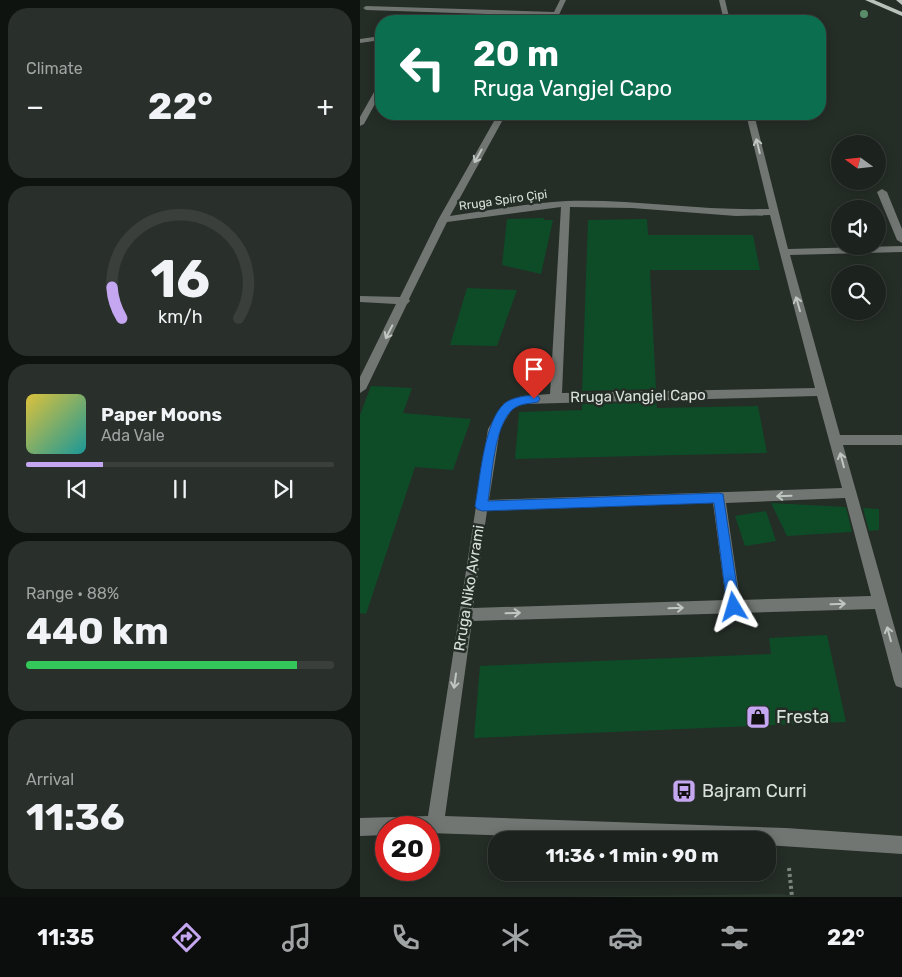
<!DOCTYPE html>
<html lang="en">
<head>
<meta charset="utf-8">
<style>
  :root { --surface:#1c221d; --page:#292f2a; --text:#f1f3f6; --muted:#a0a4a4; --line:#3a3f3b; --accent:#c5a7f1 }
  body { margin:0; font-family:Rubik,sans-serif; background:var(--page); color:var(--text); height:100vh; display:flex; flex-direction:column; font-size:19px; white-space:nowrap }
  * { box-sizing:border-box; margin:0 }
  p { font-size:16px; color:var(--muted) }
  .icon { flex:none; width:28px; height:28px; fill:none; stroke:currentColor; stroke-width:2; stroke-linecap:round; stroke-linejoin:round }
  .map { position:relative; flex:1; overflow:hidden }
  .sheet { display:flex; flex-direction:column; gap:8px; padding:8px; background:#0f1310; width:360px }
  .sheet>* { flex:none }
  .top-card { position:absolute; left:15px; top:15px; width:451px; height:105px; border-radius:20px; box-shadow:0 2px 12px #0003,0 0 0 1px var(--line); background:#0b6e4f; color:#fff; overflow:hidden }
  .needle { width:32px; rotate:285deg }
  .buttons { position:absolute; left:471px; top:135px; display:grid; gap:10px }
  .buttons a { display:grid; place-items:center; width:55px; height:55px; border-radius:50%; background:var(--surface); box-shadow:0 2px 12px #0003,0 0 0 1px var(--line); font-size:25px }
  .speed { position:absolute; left:15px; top:816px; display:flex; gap:10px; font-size:25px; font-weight:700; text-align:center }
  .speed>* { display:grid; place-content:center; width:65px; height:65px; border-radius:50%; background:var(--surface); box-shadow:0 2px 12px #0003,0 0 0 1px var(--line); line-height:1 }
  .speed .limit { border:8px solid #d22; background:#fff; color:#111 }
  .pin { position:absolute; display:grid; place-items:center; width:42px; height:42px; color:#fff; margin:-51px -21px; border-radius:50% 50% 50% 0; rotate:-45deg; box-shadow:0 0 5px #0007 }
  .pin .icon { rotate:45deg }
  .me { position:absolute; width:55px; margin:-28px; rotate:353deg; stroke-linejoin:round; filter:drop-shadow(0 0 4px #0008) }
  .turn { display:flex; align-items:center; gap:18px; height:105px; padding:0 15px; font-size:22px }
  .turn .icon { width:65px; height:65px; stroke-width:2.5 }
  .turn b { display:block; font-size:35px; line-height:42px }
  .big { font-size:38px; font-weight:700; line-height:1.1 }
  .sheet .widget { flex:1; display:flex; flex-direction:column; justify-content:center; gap:8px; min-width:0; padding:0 18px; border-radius:20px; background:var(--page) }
  .sheet .dial { align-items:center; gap:0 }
  .dial svg { height:130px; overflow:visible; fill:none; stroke:var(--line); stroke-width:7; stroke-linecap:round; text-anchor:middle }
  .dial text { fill:var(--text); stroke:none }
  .song { display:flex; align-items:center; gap:15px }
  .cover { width:60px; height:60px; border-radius:8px; background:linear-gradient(135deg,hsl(50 70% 55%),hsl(180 70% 35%)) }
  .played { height:5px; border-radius:2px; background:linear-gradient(90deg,var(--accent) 25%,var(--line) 25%) }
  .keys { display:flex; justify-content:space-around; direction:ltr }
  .heat { display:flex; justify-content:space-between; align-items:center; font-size:28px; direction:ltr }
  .charge { height:8px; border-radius:4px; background:linear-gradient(90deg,#34c759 88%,var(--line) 0) }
  .trip { position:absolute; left:128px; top:831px; width:288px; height:50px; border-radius:20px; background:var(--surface); box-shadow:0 2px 12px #0003,0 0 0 1px var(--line); font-weight:700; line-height:50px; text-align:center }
  .tabs { display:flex; height:80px; justify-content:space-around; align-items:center; background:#0b0e0c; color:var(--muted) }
  .tabs .icon { width:35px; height:35px }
  .tabs .on { color:var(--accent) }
  .tabs b { font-size:22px; color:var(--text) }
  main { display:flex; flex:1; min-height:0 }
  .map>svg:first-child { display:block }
  .built { fill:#2a382e }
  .building { fill:#0d4c27 }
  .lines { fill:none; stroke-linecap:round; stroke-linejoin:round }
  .path { stroke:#7c837d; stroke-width:4; stroke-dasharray:3 3; stroke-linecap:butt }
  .minor { fill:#717672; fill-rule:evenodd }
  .major { fill:#b8c1ba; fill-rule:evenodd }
  .tree { fill:#5b8d6a }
  .oneway { stroke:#c0c6c1 }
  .route { fill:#1a73e8; stroke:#114b97 }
  .labels { text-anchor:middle; stroke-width:5; stroke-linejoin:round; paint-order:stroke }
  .far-street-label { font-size:12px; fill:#dae0db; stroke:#252d27 }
  .street-label { font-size:15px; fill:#dae0db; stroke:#252d27 }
  .near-poi-label { font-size:18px; fill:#dae0db; stroke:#252d27; text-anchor:start }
</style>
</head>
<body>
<main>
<section class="sheet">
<div class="widget"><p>Climate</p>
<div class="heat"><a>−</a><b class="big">22°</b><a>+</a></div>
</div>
<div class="widget dial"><svg viewBox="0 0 100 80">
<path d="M14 69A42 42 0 1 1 86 69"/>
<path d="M14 69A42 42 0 0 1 8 50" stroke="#c5a7f1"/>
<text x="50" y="56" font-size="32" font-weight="700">16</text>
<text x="50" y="72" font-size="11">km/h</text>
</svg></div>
<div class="widget">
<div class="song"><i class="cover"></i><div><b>Paper Moons</b><p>Ada Vale</p></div></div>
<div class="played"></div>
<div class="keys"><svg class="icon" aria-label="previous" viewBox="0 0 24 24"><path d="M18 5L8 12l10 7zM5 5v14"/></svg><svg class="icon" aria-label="pause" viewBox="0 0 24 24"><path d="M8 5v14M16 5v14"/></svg><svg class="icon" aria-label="next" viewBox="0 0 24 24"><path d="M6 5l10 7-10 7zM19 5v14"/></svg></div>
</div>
<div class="widget"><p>Range · 88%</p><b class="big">440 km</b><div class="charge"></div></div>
<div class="widget"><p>Arrival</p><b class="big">11:36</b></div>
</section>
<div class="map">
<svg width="542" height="897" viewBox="0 0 542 897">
  <rect width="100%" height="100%" fill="#252d27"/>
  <polygon class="built" points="421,894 443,897 198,897"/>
  <g class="building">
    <polygon points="184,218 184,220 193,220 181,274 142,265 147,219"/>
    <polygon points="287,219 288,235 393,235 400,270 290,270 296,389 222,391 228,220"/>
    <polygon points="107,288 157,290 137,346 90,345"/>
    <polygon points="11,386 52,388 43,413 111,419 93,470 55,467 6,614 0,613 0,415"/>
    <polygon points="296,402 297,408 398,406 407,453 155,459 159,412 222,410 222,404"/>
    <polygon points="411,503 486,507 492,532 427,536"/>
    <polygon points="503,508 519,509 519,530 509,531"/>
    <polygon points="406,511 416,541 385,546 375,516"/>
    <polygon points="467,635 486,722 114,738 120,666 411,654 409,638"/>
  </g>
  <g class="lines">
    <polyline class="path" points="429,868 432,897"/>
    <g class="minor">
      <polygon points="200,0 206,0 196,21 190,21 192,16 6,10 3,8 6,6 194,12"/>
      <polygon points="359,0 365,0 370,21 364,21"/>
      <polygon points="21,36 21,40 0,43 0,39"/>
      <polygon points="18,85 21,85 21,93 4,124 0,126 0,117"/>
      <path d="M138,114h8l-56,102c38,-5 78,-13 117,-15 67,-2 134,10 202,8l-23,-95h8l34,135 114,-3v6l-112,3 50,180h62v10h-59l59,209v34l-6,-2 -2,-5 -19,-72 -403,12 -27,195 341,12 116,8v18l-136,-9v-5h-137l-200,-7v-5h-43v7l-26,1v-18l68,-2 60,-387 16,-26 18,-7 28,-2 11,-187 -114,15 -38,77 1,2 -3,3 -41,85 -6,4v-16l36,-73 -36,-2v-6l40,1 38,-77zM210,207l62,1 104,8 34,-1 45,173 -253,5zM457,396l25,92 -353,12 11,-71 12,-20 12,-5zM485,498l26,98 -131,4 -14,-97zM353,503l13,97 -253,8 14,-97z"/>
      <polygon points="522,189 527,192 542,229 542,243 537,240 517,192"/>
    </g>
    <g class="major">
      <polygon points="505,0 514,0 542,12 542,16"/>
      <polygon points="536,0 542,0 542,5"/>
    </g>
  </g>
  <circle class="tree" cx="504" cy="14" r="4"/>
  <defs><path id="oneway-shaft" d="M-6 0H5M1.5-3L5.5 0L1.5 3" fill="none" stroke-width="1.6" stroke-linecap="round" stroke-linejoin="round" transform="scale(1.25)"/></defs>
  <g class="oneway">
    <use href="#oneway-shaft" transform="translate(398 146) rotate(-104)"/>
    <use href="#oneway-shaft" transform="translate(118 156) rotate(119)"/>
    <use href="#oneway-shaft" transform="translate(438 304) rotate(-106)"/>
    <use href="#oneway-shaft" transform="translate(29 332) rotate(117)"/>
    <use href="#oneway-shaft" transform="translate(482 460) rotate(-105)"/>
    <use href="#oneway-shaft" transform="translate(424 496) rotate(178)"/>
    <use href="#oneway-shaft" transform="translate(478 604) rotate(-2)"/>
    <use href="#oneway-shaft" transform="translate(316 608) rotate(-2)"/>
    <use href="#oneway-shaft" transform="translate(153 613) rotate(-2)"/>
    <use href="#oneway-shaft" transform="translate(529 634) rotate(-105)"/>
    <use href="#oneway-shaft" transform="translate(95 681) rotate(98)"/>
  </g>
  <path class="route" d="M174,395l4,1 2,3 -2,3c-8,2 -19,1 -26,8 -18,17 -20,66 -24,91l231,-8 4,1 17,113 -2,4 -4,2 -5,-2 -2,-4 -13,-104 -232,8 -5,-2 -2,-3c5,-26 9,-86 30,-103 8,-6 20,-7 29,-8z"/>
  <defs>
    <g id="shop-square" transform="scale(1.25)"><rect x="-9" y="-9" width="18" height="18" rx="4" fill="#c5a7f1" stroke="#252d27"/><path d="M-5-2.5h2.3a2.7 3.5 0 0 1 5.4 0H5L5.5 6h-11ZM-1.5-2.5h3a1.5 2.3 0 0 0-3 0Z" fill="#111"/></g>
    <g id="bus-square" transform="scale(1.25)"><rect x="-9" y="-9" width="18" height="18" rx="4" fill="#c5a7f1" stroke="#252d27"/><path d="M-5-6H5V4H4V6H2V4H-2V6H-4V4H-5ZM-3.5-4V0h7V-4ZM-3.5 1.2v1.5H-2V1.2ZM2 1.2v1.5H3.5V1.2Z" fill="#111"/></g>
  </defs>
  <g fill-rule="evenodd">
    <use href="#shop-square" x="398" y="717"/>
    <use href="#bus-square" x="324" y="791"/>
  </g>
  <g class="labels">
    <g class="far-street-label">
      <text transform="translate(143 200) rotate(-8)" y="4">Rruga Spiro Çipi</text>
    </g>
    <g class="street-label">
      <text transform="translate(278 396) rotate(-1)" y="5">Rruga Vangjel Capo</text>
      <text transform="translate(109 588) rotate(-81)" y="5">Rruga Niko Avrami</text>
    </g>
    <g class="near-poi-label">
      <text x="416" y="723">Fresta</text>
      <text x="342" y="797">Bajram Curri</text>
    </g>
  </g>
</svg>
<div class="buttons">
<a><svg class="needle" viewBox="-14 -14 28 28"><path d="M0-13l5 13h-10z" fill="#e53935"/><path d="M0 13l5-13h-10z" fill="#a0a4a4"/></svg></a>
<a><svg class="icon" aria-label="sound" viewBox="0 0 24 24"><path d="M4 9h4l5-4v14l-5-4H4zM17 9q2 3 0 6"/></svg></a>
<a><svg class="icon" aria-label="search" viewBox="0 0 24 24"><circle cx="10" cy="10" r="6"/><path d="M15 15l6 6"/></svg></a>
</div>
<div class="speed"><div class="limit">20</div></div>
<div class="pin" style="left:174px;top:399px;background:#d93025"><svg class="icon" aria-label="arrive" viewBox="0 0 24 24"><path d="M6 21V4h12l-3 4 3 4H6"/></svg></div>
<svg class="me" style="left:374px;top:607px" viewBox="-20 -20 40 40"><path d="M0-17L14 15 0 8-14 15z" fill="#1a73e8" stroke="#fff" stroke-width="4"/></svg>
<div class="trip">11:36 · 1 min · 90 m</div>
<div class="top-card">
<div class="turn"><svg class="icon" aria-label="left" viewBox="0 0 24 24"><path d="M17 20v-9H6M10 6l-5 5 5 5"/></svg><div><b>20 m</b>Rruga Vangjel Capo</div></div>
</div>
</div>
</main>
<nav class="tabs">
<b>11:35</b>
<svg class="icon on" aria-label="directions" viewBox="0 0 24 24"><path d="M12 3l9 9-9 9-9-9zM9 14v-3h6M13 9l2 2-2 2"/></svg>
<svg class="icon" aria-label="music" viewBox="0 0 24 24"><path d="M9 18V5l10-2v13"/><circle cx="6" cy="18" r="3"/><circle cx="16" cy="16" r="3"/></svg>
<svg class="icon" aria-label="phone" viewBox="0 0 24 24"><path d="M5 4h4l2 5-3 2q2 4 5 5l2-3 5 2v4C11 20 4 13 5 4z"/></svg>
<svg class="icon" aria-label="climate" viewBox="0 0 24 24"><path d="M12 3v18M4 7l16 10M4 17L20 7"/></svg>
<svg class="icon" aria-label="car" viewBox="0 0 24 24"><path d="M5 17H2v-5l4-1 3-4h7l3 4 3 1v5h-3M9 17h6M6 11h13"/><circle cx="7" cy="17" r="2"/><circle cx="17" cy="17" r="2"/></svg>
<svg class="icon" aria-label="filters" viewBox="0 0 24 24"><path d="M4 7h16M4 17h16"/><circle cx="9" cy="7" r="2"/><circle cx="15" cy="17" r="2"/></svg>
<b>22°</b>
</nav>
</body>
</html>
